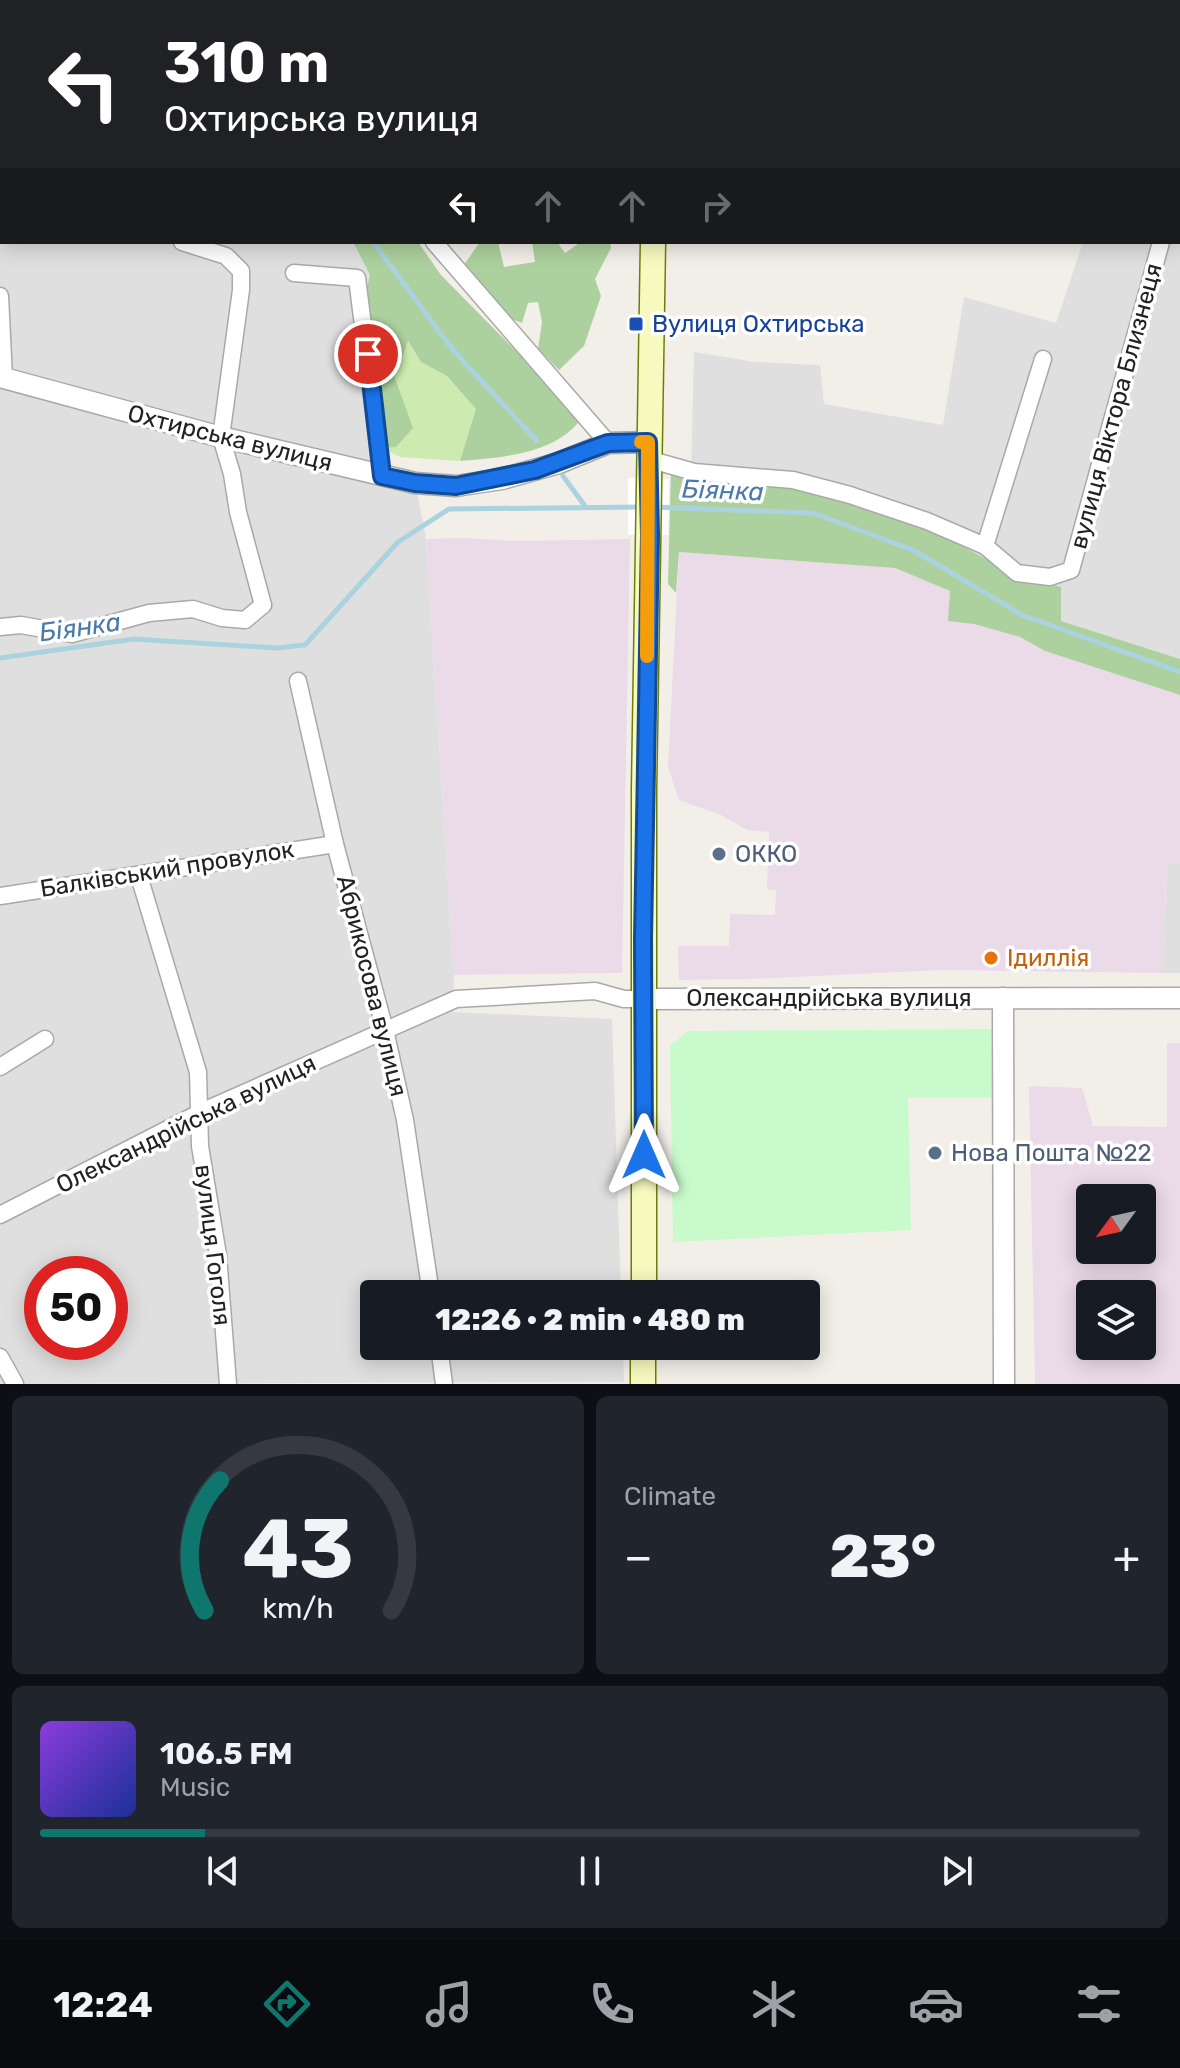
<!DOCTYPE html>
<html lang="en">
<head>
<meta charset="utf-8">
<style>
  :root { --surface:#171b24; --page:#20242c; --text:#f1f3f6; --muted:#9ea1a6; --line:#363941; --accent:#0f766e }
  body { margin:0; font-family:Rubik,sans-serif; background:var(--page); color:var(--text); height:100vh; display:flex; flex-direction:column; font-size:30px; white-space:nowrap }
  * { box-sizing:border-box; margin:0 }
  p { font-size:26px; color:var(--muted) }
  .icon { flex:none; width:44px; height:44px; fill:none; stroke:currentColor; stroke-width:2; stroke-linecap:round; stroke-linejoin:round }
  .map { position:relative; height:1384px; overflow:hidden }
  .details { display:flex; flex-direction:column; gap:12px; padding:12px; background:#0d0f14; flex:1 }
  .details>* { flex:none }
  .hud { position:absolute; left:0px; top:0px; width:1180px; height:244px; box-shadow:0 4px 20px #0003; background:#202124; color:#fff; overflow:hidden }
  .needle { width:52px; rotate:237deg }
  .buttons { position:absolute; left:1076px; top:1184px; display:grid; gap:16px }
  .buttons a { display:grid; place-items:center; width:80px; height:80px; border-radius:8px; background:var(--surface); box-shadow:0 4px 20px #0003; font-size:40px }
  .speed { position:absolute; left:24px; top:1256px; display:flex; gap:16px; font-size:40px; font-weight:700; text-align:center }
  .speed>* { display:grid; place-content:center; width:104px; height:104px; border-radius:50%; background:var(--surface); box-shadow:0 4px 20px #0003; line-height:1 }
  .speed .limit { border:12px solid #d22; background:#fff; color:#111 }
  .pin { position:absolute; display:grid; place-items:center; width:68px; height:68px; color:#fff; margin:-34px; border:4px solid #fff; border-radius:50%; box-shadow:0 2px 8px #0007 }
  .me { position:absolute; width:88px; margin:-44px; rotate:0deg; stroke-linejoin:round; filter:drop-shadow(0 0 6px #0008) }
  .turn { display:flex; align-items:center; gap:28px; height:168px; padding:0 32px; font-size:36px }
  .turn .icon { width:104px; height:104px; stroke-width:2.5 }
  .turn b { display:block; font-size:56px; line-height:68px }
  .lanes { display:flex; align-items:center; height:76px; padding:0 32px; background:#0003; justify-content:center; gap:40px; direction:ltr }
  .lanes .off { opacity:.35 }
  .big { font-size:60px; font-weight:800; line-height:1.1 }
  .details .widget { flex:1; display:flex; flex-direction:column; justify-content:center; gap:12px; min-width:0; padding:0 28px; border-radius:12px; background:var(--page) }
  .details .dial { align-items:center; gap:0 }
  .dial svg { height:208px; overflow:visible; fill:none; stroke:var(--line); stroke-width:7; stroke-linecap:round; text-anchor:middle }
  .dial text { fill:var(--text); stroke:none }
  .song { display:flex; align-items:center; gap:24px }
  .cover { width:96px; height:96px; border-radius:12px; background:linear-gradient(135deg,hsl(270 70% 55%),hsl(230 70% 35%)) }
  .played { height:8px; border-radius:4px; background:linear-gradient(90deg,var(--accent) 15%,var(--line) 15%) }
  .keys { display:flex; justify-content:space-around; direction:ltr }
  .heat { display:flex; justify-content:space-between; align-items:center; font-size:44px; direction:ltr }
  .details .tiles { flex:1; display:grid; gap:12px; grid-template-columns:1fr 1fr }
  .widget:last-child { grid-column:span 2 }
  .trip { position:absolute; left:360px; top:1280px; width:460px; height:80px; border-radius:8px; background:var(--surface); box-shadow:0 4px 20px #0003; font-weight:800; line-height:80px; text-align:center }
  .dock { display:flex; height:128px; justify-content:space-around; align-items:center; background:#090b0e; color:var(--muted) }
  .dock .icon { width:56px; height:56px }
  .dock .on { color:var(--accent) }
  .dock b { font-size:36px; color:var(--text) }
  .map>svg:first-child { display:block }
  .residential { fill:#e0dfdf; fill-rule:evenodd }
  .industrial { fill:#ebdbe8; fill-rule:evenodd }
  .education { fill:#ffffe5 }
  .grass { fill:#cdebb0 }
  .forest { fill:#add19e }
  .park { fill:#c8facc }
  .pier { fill:#fff }
  .lines { fill:none; stroke-linecap:round; stroke-linejoin:round }
  .stream { stroke:#aad3df; stroke-width:5 }
  .minor-casing { stroke:#a9a9a9; stroke-width:19 }
  .tertiary-casing { stroke:#a9a9a9; stroke-width:23 }
  .secondary-casing { stroke:#707d05; stroke-width:27 }
  .minor { stroke:#fff; stroke-width:16 }
  .tertiary { stroke:#fff; stroke-width:20 }
  .secondary { stroke:#f7fabf; stroke-width:24 }
  .route-casing { stroke:#114b97; stroke-width:20 }
  .route { stroke:#1a73e8; stroke-width:14 }
  .slow { stroke:#f59e0b; stroke-width:14 }
  .transit-dot { fill:#1a4fb4; stroke:#fff; stroke-width:3 }
  .service-dot { fill:#5c6f8a; stroke:#fff; stroke-width:3 }
  .food-dot { fill:#e8710a; stroke:#fff; stroke-width:3 }
  .labels { text-anchor:middle; stroke-width:7; stroke-linejoin:round; paint-order:stroke }
  .transit-label { font-size:24px; fill:#164399; stroke:#fff; text-anchor:start }
  .street-label { font-size:24px; fill:#222; stroke:#fff }
  .service-label { font-size:24px; fill:#4e5e75; stroke:#fff; text-anchor:start }
  .food-label { font-size:24px; fill:#c56008; stroke:#fff; text-anchor:start }
  .water-label { font-size:26px; font-style:italic; fill:#4a7aab; stroke:#fff }
</style>
</head>
<body>
<div class="map">
<svg width="1180" height="1384" viewBox="0 0 1180 1384">
  <rect width="100%" height="100%" fill="#f2efe9"/>
  <g class="residential">
    <polygon points="747,0 1180,0 1180,659 1060,621 1020,578 691,476 694,352 755,362 820,365 824,404 943,425 964,297 1056,323 1083,242 1178,242 1178,2 747,2"/>
    <path d="M0,122l2,120h351l17,33 -5,20 22,189 30,7 9,48 28,436 -1,37 159,7 9,275h-247v52h249l1,36 -624,2zM42,1274h68v68h-68z"/>
    <polygon points="1167,863 1180,863 1180,973 1162,973"/>
  </g>
  <g class="industrial">
    <polygon points="462,538 516,541 630,539 622,973 454,975 426,539"/>
    <polygon points="679,552 895,568 950,591 949,621 974,624 1020,637 1045,651 1180,695 1180,863 1167,863 1162,973 942,970 749,979 679,980 678,946 729,946 730,914 775,915 776,890 767,889 769,832 747,830 721,815 679,800 668,767"/>
    <path d="M1167,1043h13v341h-145l-6,-298 53,2 11,38 74,1zM1090,1198h52v52h-52zM1090,1294h52v52h-52z"/>
  </g>
  <polygon class="education" points="311,0 538,0 538,2 310,2"/>
  <polygon class="grass" points="407,340 421,362 447,376 477,409 460,461 400,457 382,448 390,366"/>
  <g class="forest">
    <path d="M353,242h65l23,33 141,143c-27,37 -80,39 -122,43l16,-52 -29,-33 -26,-14 -13,-21 -8,22 -9,4 22,61 -17,19 -14,1 -17,-153 5,-20z"/>
    <polygon points="480,242 498,242 504,267 535,262 532,242 557,242 565,253 581,242 610,242 611,248 595,279 601,296 584,346 559,370 538,349 542,322 538,302 528,303 522,323 507,317 463,266"/>
    <polygon points="671,470 792,486 919,522 1020,578 1061,587 1061,621 1180,659 1180,695 1045,651 1020,637 974,624 948,621 950,591 895,568 679,552 676,593 668,584"/>
  </g>
  <polygon class="park" points="996,1029 997,1098 908,1098 911,1230 673,1242 670,1046 688,1031"/>
  <polygon class="pier" points="628,478 669,479 668,535 628,535"/>
  <g class="lines">
    <g class="stream">
      <polyline points="111,2 111,0"/>
      <polyline points="373,242 453,350 537,441"/>
      <polyline points="563,476 585,506"/>
      <polyline points="656,507 813,513 913,550 1022,615 1180,672"/>
      <polyline points="0,658 134,639 276,648 305,645 398,542 449,509 642,507"/>
    </g>
    <g class="minor-casing">
      <g id="minor">
        <polyline points="283,0 285,2"/>
        <polyline points="830,0 836,2"/>
        <polyline points="298,2 299,0"/>
        <polyline points="733,2 733,0"/>
        <polyline points="953,2 954,0"/>
        <polyline points="1178,104 1180,104"/>
        <polyline points="1178,182 1180,174"/>
        <polyline points="434,242 608,443"/>
        <polyline points="294,273 357,278 382,476"/>
        <polyline points="0,296 4,378"/>
        <polyline points="648,459 694,472 793,480 850,495 927,521 985,546 1017,573 1050,577 1071,570 1161,242"/>
        <polyline points="985,546 1043,359"/>
        <polyline points="0,627 21,625 72,634 149,613 193,609 222,618 245,620 263,605 238,512 232,474 221,437 241,290 241,271 226,256 182,242"/>
        <polyline points="298,681 335,844 385,1030 405,1120 431,1294"/>
        <polyline points="139,876 198,1072 200,1146 218,1255 228,1384"/>
        <polyline points="0,896 335,844"/>
        <polyline points="0,1067 45,1039"/>
        <polyline points="0,1215 201,1112 456,999 595,991 624,999 643,999"/>
        <polyline points="439,1346 444,1384"/>
        <polyline points="0,1357 15,1384"/>
      </g>
    </g>
    <g class="tertiary-casing">
      <g id="tertiary">
        <polyline points="0,377 221,437 415,483 456,486 502,479 559,463 608,443 648,442"/>
        <polyline points="1003,998 1004,1384"/>
        <polyline points="643,999 1180,998"/>
      </g>
    </g>
    <g class="secondary-casing">
      <g id="secondary">
        <polyline points="659,2 659,0"/>
        <polyline points="644,1294 644,790 653,242"/>
        <polyline points="643,1384 643,1346"/>
      </g>
    </g>
    <use href="#minor" class="minor"/>
    <use href="#tertiary" class="tertiary"/>
    <use href="#secondary" class="secondary"/>
  </g>
  <g class="lines">
    <g class="route-casing">
      <polyline id="route" points="368,354 382,476 415,483 456,486 535,470 608,443 648,442 650,535 643,939 644,1155"/>
    </g>
    <use href="#route" class="route"/>
    <polyline class="slow" points="641,442 648,442 647,656"/>
  </g>
  <rect class="transit-dot" x="628" y="316" width="16" height="16" rx="4"/>
  <g class="service-dot">
    <circle cx="719" cy="854" r="8"/>
    <circle cx="935" cy="1153" r="8"/>
  </g>
  <circle class="food-dot" cx="991" cy="958" r="8"/>
  <g class="labels">
    <g class="transit-label">
      <text x="652" y="332">Вулиця Охтирська</text>
    </g>
    <g class="street-label">
      <text transform="translate(1116 406) rotate(-75)" y="8">вулиця Віктора Близнеця</text>
      <text transform="translate(230 438) rotate(14)" y="8">Охтирська вулиця</text>
      <text transform="translate(167 869) rotate(-9)" y="8">Балківський провулок</text>
      <text transform="translate(372 986) rotate(76)" y="8">Абрикосова вулиця</text>
      <text x="829" y="1006">Олександрійська вулиця</text>
      <text transform="translate(186 1124) rotate(-26)" y="8">Олександрійська вулиця</text>
      <text transform="translate(213 1245) rotate(83)" y="8">вулиця Гоголя</text>
    </g>
    <g class="service-label">
      <text x="735" y="862">ОККО</text>
      <text x="951" y="1161">Нова Пошта №22</text>
    </g>
    <g class="food-label">
      <text x="1007" y="966">Ідиллія</text>
    </g>
    <g class="water-label">
      <text transform="translate(723 490) rotate(2)" y="9">Біянка</text>
      <text transform="translate(80 627) rotate(-8)" y="9">Біянка</text>
    </g>
  </g>
</svg>
<div class="buttons">
<a><svg class="needle" viewBox="-14 -14 28 28"><path d="M0-13l5 13h-10z" fill="#e53935"/><path d="M0 13l5-13h-10z" fill="#9ea1a6"/></svg></a>
<a><svg class="icon" aria-label="layers" viewBox="0 0 24 24"><path d="M12 4l9 5-9 5-9-5zM3 14l9 5 9-5"/></svg></a>
</div>
<div class="speed"><div class="limit">50</div></div>
<div class="pin" style="left:368px;top:354px;background:#d93025"><svg class="icon" aria-label="arrive" viewBox="0 0 24 24"><path d="M6 21V4h12l-3 4 3 4H6"/></svg></div>
<svg class="me" style="left:644px;top:1155px" viewBox="-20 -20 40 40"><path d="M0-17L14 15 0 8-14 15z" fill="#1a73e8" stroke="#fff" stroke-width="4"/></svg>
<div class="trip">12:26 · 2 min · 480 m</div>
<div class="hud">
<div class="turn"><svg class="icon" aria-label="left" viewBox="0 0 24 24"><path d="M17 20v-9H6M10 6l-5 5 5 5"/></svg><div><b>310 m</b>Охтирська вулиця</div></div>
<div class="lanes"><svg class="icon" aria-label="left" viewBox="0 0 24 24"><path d="M17 20v-9H6M10 6l-5 5 5 5"/></svg><svg class="icon off" aria-label="ahead" viewBox="0 0 24 24"><path d="M12 20V5M6 11l6-6 6 6"/></svg><svg class="icon off" aria-label="ahead" viewBox="0 0 24 24"><path d="M12 20V5M6 11l6-6 6 6"/></svg><svg class="icon off" aria-label="right" viewBox="0 0 24 24"><path d="M7 20v-9h11M14 6l5 5-5 5"/></svg></div>
</div>
</div>
<section class="details">
<div class="tiles">
<div class="widget dial"><svg viewBox="0 0 100 80">
<path d="M14 69A42 42 0 1 1 86 69"/>
<path d="M14 69A42 42 0 0 1 20 19" stroke="#0f766e"/>
<text x="50" y="56" font-size="32" font-weight="700">43</text>
<text x="50" y="72" font-size="11">km/h</text>
</svg></div>
<div class="widget"><p>Climate</p>
<div class="heat"><a>−</a><b class="big">23°</b><a>+</a></div>
</div>
<div class="widget">
<div class="song"><i class="cover"></i><div><b>106.5 FM</b><p>Music</p></div></div>
<div class="played"></div>
<div class="keys"><svg class="icon" aria-label="previous" viewBox="0 0 24 24"><path d="M18 5L8 12l10 7zM5 5v14"/></svg><svg class="icon" aria-label="pause" viewBox="0 0 24 24"><path d="M8 5v14M16 5v14"/></svg><svg class="icon" aria-label="next" viewBox="0 0 24 24"><path d="M6 5l10 7-10 7zM19 5v14"/></svg></div>
</div>
</div>
</section>
<nav class="dock">
<b>12:24</b>
<svg class="icon on" aria-label="directions" viewBox="0 0 24 24"><path d="M12 3l9 9-9 9-9-9zM9 14v-3h6M13 9l2 2-2 2"/></svg>
<svg class="icon" aria-label="music" viewBox="0 0 24 24"><path d="M9 18V5l10-2v13"/><circle cx="6" cy="18" r="3"/><circle cx="16" cy="16" r="3"/></svg>
<svg class="icon" aria-label="phone" viewBox="0 0 24 24"><path d="M5 4h4l2 5-3 2q2 4 5 5l2-3 5 2v4C11 20 4 13 5 4z"/></svg>
<svg class="icon" aria-label="climate" viewBox="0 0 24 24"><path d="M12 3v18M4 7l16 10M4 17L20 7"/></svg>
<svg class="icon" aria-label="car" viewBox="0 0 24 24"><path d="M5 17H2v-5l4-1 3-4h7l3 4 3 1v5h-3M9 17h6M6 11h13"/><circle cx="7" cy="17" r="2"/><circle cx="17" cy="17" r="2"/></svg>
<svg class="icon" aria-label="filters" viewBox="0 0 24 24"><path d="M4 7h16M4 17h16"/><circle cx="9" cy="7" r="2"/><circle cx="15" cy="17" r="2"/></svg>
</nav>
</body>
</html>
